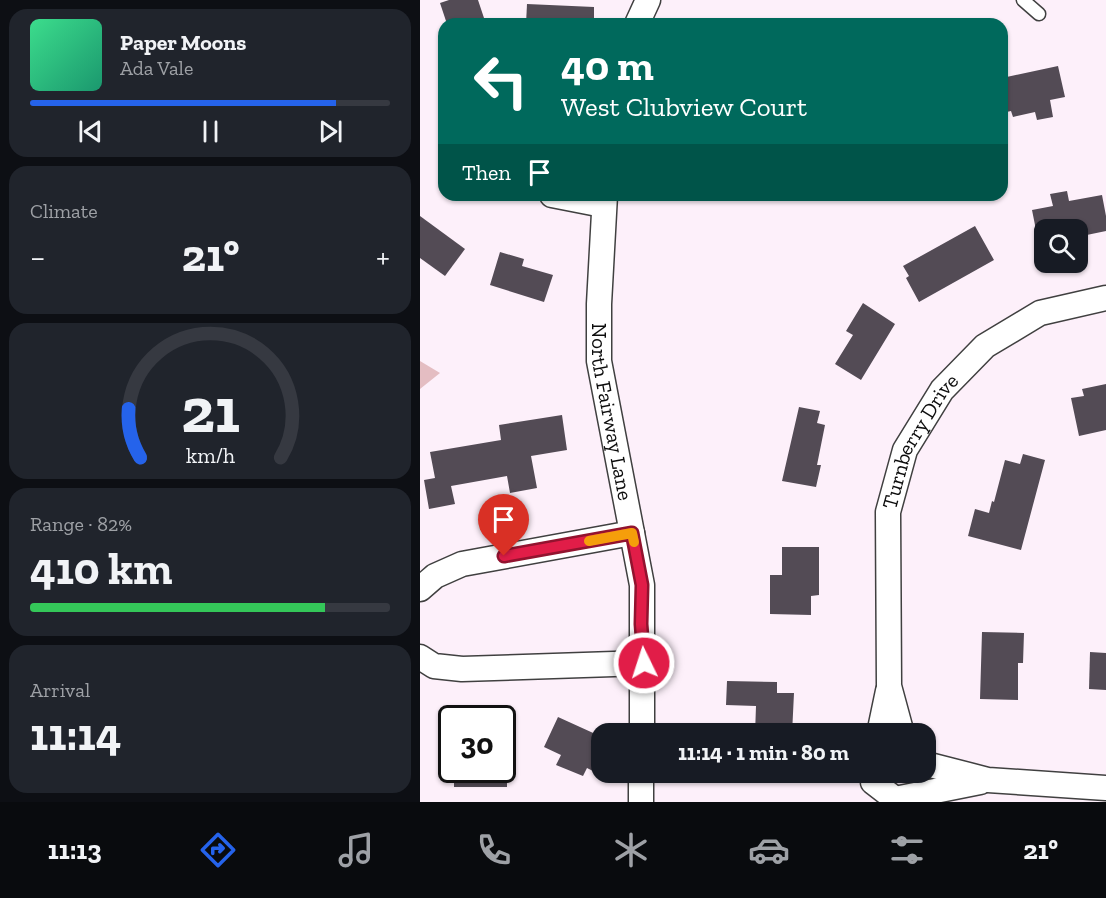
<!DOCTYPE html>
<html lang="en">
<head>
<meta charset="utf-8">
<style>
  :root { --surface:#171b24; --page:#20242c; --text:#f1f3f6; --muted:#9ea1a6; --line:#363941; --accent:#2563eb }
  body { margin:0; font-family:"Zilla Slab",serif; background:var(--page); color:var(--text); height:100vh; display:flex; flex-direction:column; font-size:22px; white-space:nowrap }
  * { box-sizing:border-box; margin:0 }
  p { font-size:20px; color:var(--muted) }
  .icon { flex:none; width:33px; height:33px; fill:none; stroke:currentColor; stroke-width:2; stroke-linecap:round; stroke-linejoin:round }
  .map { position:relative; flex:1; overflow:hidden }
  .side { display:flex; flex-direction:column; gap:9px; padding:9px; background:#0d0f14; width:420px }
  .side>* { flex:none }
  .top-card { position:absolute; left:18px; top:18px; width:570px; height:183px; border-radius:18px; box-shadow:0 2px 4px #0004; background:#00695c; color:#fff; overflow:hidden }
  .controls { position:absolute; left:614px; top:219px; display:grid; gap:12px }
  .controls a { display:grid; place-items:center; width:54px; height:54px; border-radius:12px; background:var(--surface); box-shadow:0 2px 4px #0004; font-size:30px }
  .speed { position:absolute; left:18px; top:705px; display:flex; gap:12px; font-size:30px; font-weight:700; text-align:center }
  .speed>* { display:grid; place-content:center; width:78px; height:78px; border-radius:50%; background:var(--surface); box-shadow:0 2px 4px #0004; line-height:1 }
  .speed .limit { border:3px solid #111; border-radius:9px; background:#fff; color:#111 }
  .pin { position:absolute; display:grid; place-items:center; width:51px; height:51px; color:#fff; margin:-62px -26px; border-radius:50% 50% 50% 0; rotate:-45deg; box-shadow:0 0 6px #0007 }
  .pin .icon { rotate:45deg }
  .me { position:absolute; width:66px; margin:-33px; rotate:356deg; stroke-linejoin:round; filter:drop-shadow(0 0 4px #0008) }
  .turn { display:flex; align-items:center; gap:21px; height:126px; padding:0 24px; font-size:27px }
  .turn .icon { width:78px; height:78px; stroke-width:2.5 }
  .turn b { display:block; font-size:42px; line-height:51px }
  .then { display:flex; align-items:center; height:57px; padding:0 24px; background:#0003; gap:12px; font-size:22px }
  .big { font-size:45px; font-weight:700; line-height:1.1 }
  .side .tile { flex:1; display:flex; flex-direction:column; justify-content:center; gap:9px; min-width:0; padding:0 21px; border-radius:18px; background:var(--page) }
  .side .dial { align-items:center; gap:0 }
  .dial svg { height:156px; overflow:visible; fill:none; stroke:var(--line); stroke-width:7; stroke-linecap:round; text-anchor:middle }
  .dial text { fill:var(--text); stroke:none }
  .song { display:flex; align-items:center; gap:18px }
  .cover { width:72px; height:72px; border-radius:9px; background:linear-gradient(135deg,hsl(150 70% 55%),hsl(160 70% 35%)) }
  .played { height:6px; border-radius:3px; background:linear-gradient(90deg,var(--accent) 85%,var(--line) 85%) }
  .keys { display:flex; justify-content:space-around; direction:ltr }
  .heat { display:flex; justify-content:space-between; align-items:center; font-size:33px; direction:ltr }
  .charge { height:9px; border-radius:4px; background:linear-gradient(90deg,#34c759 82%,var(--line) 0) }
  .trip { position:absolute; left:171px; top:723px; width:345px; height:60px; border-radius:18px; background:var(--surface); box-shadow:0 2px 4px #0004; font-weight:700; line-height:60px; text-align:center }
  .tab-bar { display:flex; height:96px; justify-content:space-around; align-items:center; background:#090b0e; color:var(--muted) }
  .tab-bar .icon { width:42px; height:42px }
  .tab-bar .on { color:var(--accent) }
  .tab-bar b { font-size:27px; color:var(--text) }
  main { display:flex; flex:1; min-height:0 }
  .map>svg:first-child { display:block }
  .green { fill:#e4bdc2 }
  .building { fill:#534b55 }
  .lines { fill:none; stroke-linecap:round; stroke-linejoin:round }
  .service-casing { stroke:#404040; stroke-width:15 }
  .minor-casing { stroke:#404040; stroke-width:27 }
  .service { stroke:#fff; stroke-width:12 }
  .minor { stroke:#fff; stroke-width:24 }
  .route-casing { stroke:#92132f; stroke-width:15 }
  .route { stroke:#e11d48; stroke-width:10 }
  .slow { stroke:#f59e0b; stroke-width:10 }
  .labels { text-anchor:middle; stroke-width:6; stroke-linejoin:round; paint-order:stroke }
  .street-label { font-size:21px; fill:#0d0d0d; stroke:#fff }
</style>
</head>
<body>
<main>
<section class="side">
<div class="tile">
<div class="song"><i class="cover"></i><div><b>Paper Moons</b><p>Ada Vale</p></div></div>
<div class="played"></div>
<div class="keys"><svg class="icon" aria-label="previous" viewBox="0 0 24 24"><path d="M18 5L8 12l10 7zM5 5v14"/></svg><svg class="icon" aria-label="pause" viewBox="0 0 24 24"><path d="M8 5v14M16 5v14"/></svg><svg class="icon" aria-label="next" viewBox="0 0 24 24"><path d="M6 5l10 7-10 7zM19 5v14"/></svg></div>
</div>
<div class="tile"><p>Climate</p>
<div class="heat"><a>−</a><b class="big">21°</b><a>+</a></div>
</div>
<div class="tile dial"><svg viewBox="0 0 100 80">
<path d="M14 69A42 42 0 1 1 86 69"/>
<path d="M14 69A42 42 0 0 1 8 44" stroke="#2563eb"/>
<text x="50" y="56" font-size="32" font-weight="700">21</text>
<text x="50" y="72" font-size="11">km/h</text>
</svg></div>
<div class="tile"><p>Range · 82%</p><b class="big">410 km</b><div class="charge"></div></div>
<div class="tile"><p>Arrival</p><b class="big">11:14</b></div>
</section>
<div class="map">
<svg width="686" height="802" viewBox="0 0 686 802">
  <rect width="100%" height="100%" fill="#fdf0fa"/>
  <polygon class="green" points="0,361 20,373 0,389"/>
  <g class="building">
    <polygon points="29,0 58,0 66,24 27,24 20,3"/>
    <polygon points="107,4 174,7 174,24 106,24"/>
    <polygon points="638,66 645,97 630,100 633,117 617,120 615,112 593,117 591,111 582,113 582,78"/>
    <polygon points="647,191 649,201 682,195 686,216 686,231 657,237 657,230 616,230 612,210 633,206 630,194"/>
    <polygon points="0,216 45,249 25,276 0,258"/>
    <polygon points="555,226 574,260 499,302 486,278 489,276 483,266"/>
    <polygon points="80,252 104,259 102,266 133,275 124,302 70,285"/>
    <polygon points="443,303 475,324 441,380 415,364 433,335 426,331"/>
    <polygon points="686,384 686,430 659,436 651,398 664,396 662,389"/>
    <polygon points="379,407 400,411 397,423 405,425 397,465 401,465 396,487 362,481"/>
    <polygon points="142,415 147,450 111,456 117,488 90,493 87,476 31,486 35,504 9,509 4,480 15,478 10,452 81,440 79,425"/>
    <polygon points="603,454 625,460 601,550 548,536 555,509 569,513 572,501 574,502 585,460 600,464"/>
    <polygon points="362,547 399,547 399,595 391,596 391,615 350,614 350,575 362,575"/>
    <polygon points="562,632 604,633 603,663 598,663 598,700 560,699"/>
    <polygon points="670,652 686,653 686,690 669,689"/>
    <polygon points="307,681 357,682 357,693 374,693 372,734 335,734 336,706 306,705"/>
    <polygon points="138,717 182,737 182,763 177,773 167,768 163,776 136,765 141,755 124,747"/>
    <rect x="34" y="770" width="53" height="17"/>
  </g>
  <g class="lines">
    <g class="service-casing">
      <polyline id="service" points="603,0 619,14"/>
    </g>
    <g class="minor-casing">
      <g id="minor">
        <polyline points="217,24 228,0"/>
        <polyline points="132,195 183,205"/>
        <path id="s1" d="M185,195l-6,109v57l43,224v149"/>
        <polyline points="0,589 15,576 42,564 212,533"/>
        <polyline points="0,657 14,666 42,669 224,663"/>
        <polyline points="459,734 468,691"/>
        <path id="s2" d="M482,734l-13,-48 -1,-174 17,-62 37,-60 43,-44 55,-33 66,-15"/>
        <polyline points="506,764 568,780 686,788"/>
        <polyline points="454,772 453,782 475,799 560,782"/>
        <polyline points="221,802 221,772"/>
      </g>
    </g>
    <use href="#service" class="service"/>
    <use href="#minor" class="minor"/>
  </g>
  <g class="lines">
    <g class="route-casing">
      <polyline id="route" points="84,556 212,533 222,585 221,624 224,663"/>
    </g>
    <use href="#route" class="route"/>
    <polyline class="slow" points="169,541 212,533 214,542"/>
  </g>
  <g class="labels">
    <g class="street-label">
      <text dy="7" stroke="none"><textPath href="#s1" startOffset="218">North Fairway Lane</textPath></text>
      <text dy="7" stroke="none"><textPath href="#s2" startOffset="302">Turnberry Drive</textPath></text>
    </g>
  </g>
</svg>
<div class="controls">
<a><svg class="icon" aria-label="search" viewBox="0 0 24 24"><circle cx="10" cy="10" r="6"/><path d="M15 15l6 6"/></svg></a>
</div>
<div class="speed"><div class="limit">30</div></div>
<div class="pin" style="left:84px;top:556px;background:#d93025"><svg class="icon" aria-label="arrive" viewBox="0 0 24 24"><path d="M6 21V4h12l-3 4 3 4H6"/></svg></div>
<svg class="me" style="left:224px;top:663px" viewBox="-20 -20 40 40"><circle r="17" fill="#e11d48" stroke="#fff" stroke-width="3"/><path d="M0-11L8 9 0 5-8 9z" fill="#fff"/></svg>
<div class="trip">11:14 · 1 min · 80 m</div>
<div class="top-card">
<div class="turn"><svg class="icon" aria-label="left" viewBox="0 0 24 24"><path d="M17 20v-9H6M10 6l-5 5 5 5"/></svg><div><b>40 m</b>West Clubview Court</div></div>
<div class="then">Then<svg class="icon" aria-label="arrive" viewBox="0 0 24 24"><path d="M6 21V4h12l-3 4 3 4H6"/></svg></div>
</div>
</div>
</main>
<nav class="tab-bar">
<b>11:13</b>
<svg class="icon on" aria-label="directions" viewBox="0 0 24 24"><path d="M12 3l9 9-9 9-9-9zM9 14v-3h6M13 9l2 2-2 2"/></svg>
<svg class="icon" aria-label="music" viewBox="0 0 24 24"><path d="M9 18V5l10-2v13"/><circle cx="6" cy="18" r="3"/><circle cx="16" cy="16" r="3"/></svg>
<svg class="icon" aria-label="phone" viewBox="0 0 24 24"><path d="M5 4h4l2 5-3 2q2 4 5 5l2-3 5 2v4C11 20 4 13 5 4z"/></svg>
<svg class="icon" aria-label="climate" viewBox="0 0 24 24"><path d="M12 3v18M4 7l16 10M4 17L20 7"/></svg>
<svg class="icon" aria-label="car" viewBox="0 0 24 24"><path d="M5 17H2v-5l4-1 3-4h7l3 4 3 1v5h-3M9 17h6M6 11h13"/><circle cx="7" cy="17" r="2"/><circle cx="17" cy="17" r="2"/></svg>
<svg class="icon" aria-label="filters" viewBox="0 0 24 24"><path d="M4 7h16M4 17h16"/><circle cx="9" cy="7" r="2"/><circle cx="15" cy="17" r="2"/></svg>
<b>21°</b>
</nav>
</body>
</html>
